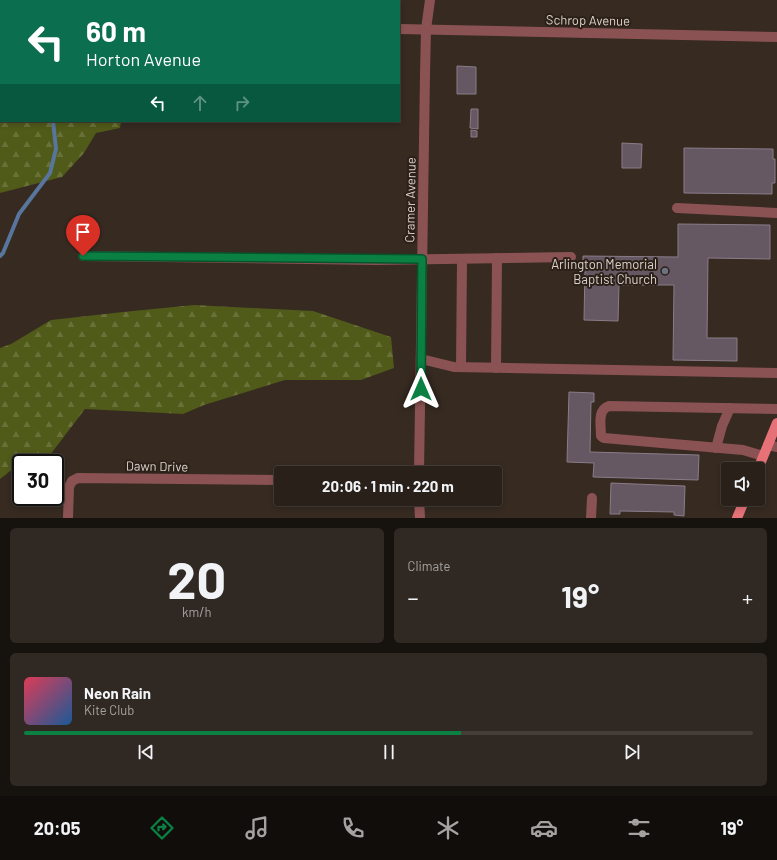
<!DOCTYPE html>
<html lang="en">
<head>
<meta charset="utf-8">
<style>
  :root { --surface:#282019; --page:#302822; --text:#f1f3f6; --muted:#a5a3a2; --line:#443e38; --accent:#0b8043 }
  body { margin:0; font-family:Barlow,sans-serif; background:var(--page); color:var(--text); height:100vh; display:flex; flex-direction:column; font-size:15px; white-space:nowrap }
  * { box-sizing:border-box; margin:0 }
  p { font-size:13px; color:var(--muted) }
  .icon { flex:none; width:22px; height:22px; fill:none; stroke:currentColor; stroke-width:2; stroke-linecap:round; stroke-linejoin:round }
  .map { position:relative; height:518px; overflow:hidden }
  .details { display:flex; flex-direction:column; gap:10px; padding:10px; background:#16120e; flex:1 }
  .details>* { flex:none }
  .guide { position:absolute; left:0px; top:0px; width:400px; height:122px; box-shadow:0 2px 6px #0003,0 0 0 1px var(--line); background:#0b6e4f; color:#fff; overflow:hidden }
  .controls { position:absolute; left:721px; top:462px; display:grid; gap:8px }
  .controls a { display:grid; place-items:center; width:44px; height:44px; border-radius:4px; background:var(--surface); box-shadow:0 2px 6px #0003,0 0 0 1px var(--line); font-size:20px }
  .speed { position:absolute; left:12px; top:454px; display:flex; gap:8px; font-size:20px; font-weight:700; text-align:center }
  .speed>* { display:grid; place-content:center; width:52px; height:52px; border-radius:50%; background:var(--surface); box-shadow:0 2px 6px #0003,0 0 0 1px var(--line); line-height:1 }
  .speed .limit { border:2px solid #111; border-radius:6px; background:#fff; color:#111 }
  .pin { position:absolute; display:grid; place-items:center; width:34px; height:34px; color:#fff; margin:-41px -17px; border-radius:50% 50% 50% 0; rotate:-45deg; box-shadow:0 0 4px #0007 }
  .pin .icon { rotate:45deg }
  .me { position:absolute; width:44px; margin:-22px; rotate:0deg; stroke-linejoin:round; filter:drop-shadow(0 0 3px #0008) }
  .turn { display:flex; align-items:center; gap:14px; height:84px; padding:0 20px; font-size:18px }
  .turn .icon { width:52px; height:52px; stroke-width:2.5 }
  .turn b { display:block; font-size:28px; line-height:34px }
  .lanes { display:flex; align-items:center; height:38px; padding:0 20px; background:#0003; justify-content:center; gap:20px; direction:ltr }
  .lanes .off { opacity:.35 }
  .big { font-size:30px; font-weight:700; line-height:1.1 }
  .details .card { flex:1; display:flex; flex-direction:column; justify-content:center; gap:6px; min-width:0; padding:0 14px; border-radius:6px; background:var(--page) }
  .details .dial { align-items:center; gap:0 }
  .dial b { font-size:52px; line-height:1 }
  .song { display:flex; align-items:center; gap:12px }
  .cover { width:48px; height:48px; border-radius:6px; background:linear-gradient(135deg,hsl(350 70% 55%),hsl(210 70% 35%)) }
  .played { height:4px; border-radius:2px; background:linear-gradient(90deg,var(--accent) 60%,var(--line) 60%) }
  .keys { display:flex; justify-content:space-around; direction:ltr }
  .heat { display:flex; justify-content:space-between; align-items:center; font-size:22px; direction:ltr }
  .details .tiles { flex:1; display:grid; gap:10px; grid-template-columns:1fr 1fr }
  .card:last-child { grid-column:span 2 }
  .trip { position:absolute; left:274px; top:466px; width:228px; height:40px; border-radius:4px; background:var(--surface); box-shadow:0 2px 6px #0003,0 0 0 1px var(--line); font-weight:700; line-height:40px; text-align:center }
  .tabs { display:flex; height:64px; justify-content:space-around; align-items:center; background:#100d0a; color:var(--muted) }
  .tabs .icon { width:28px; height:28px }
  .tabs .selected { color:var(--accent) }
  .tabs b { font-size:18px; color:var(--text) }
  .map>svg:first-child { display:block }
  .forest { fill:url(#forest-firs) }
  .green { fill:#51592a }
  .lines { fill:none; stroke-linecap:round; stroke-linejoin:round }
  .stream { stroke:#57759d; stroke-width:4 }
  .building { fill:#655863; stroke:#8a7d88 }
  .minor { stroke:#8b5253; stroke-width:10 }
  .major { stroke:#e67177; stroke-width:10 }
  .route-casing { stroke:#07532c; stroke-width:10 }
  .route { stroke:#0b8043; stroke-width:7 }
  .worship-dot { fill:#6b7280; stroke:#2c2018; stroke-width:1.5 }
  .labels { text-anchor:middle; stroke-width:4; stroke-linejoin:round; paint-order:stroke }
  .street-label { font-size:13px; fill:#dbd3cd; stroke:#2c2018 }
  .poi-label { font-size:13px; fill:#dbd3cd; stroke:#2c2018; text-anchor:end }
</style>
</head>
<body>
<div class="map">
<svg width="777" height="518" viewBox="0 0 777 518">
  <defs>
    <pattern id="forest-firs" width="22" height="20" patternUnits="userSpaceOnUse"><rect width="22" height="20" fill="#505a19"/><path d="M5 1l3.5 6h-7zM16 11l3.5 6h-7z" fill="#697139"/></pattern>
  </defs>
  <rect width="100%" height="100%" fill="#362a21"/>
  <g class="forest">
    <polygon points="0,33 1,33 1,121 121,121 120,128 96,133 84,153 62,177 0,193"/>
    <polygon points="194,305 313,311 391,337 394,368 361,380 285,380 204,405 183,414 85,409 50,455 23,461 0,479 0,348 11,344 51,320 123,312"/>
  </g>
  <polygon class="green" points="0,0 191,0 191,1 1,1 0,33"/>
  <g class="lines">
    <g class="stream">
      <polyline points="70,1 70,0"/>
      <polyline points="0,256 3,253 19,214 50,173 56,149 53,121"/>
    </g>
  </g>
  <g class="building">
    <polygon points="457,66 476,67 476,94 457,94"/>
    <polygon points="471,109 478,109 478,129 470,128"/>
    <polygon points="471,130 477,131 477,137 471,137"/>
    <polygon points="622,143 642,144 641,168 622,168"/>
    <polygon points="684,148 773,149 773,159 775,159 775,183 772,183 772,194 684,193"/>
    <polygon points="678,224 770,225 770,259 708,258 707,338 737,338 737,361 673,360 674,285 619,285 618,321 584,320 585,269 583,269 583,256 678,257"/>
    <polygon points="569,392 594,393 594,402 591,402 590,452 699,455 698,480 593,477 594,463 567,462"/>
    <polygon points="611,483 685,486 684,516 674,515 674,512 620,511 620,514 610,514"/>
  </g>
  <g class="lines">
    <g class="minor">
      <polyline points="140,0 140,1"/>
      <polyline points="265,1 265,0"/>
      <polyline points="399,29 777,37"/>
      <polyline points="677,208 777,213"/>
      <polyline points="83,256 377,260 571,257"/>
      <polyline points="421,359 454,367 777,373"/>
      <polyline points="461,367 462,259"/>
      <polyline points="496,368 497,258"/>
      <polyline points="768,445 777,447"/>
      <polyline points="716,448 722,426 730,408"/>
      <path d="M763,456l-20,-6 -139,-12 -3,-2c0,-11 -4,-26 8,-30l168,3"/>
      <polyline points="419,473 425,75 426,29 430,0"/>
      <polyline points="419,499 420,518"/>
      <polyline points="68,518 69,487 72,481 78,478 281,480"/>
      <polyline points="591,518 592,498"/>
    </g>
    <g class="major">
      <polyline points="758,469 777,423"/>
      <polyline points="737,518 745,499"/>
    </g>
  </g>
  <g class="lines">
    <g class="route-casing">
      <polyline id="route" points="83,256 422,259 421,389"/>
    </g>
    <use href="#route" class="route"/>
  </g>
  <circle class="worship-dot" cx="665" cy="271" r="4"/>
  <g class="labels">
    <g class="street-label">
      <text transform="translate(588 20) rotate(1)" y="5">Schrop Avenue</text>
      <text transform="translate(410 200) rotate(-89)" y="5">Cramer Avenue</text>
      <text transform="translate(157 466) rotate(1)" y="5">Dawn Drive</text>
    </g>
    <g class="poi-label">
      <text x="657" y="269">Arlington Memorial<tspan x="657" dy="15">Baptist Church</tspan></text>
    </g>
  </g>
</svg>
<div class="controls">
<a><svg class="icon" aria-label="sound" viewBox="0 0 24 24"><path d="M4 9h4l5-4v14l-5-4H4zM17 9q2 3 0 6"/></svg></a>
</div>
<div class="speed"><div class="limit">30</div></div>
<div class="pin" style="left:83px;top:256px;background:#d93025"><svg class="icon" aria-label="arrive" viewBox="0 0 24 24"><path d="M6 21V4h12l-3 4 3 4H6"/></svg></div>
<svg class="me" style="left:421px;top:389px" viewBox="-20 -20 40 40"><path d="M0-17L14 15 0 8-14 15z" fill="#0b8043" stroke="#fff" stroke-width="4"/></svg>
<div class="trip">20:06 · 1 min · 220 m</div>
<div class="guide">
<div class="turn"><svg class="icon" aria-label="left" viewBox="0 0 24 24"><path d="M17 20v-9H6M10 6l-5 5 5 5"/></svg><div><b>60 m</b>Horton Avenue</div></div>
<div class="lanes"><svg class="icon" aria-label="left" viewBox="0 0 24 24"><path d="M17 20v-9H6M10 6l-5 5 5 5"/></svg><svg class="icon off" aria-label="ahead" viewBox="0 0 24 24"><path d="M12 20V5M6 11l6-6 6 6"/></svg><svg class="icon off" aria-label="right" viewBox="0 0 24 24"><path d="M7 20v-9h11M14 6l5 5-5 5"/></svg></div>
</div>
</div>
<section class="details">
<div class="tiles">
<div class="card dial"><b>20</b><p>km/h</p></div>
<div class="card"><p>Climate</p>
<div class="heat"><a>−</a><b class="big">19°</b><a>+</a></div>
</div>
<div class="card">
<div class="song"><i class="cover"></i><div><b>Neon Rain</b><p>Kite Club</p></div></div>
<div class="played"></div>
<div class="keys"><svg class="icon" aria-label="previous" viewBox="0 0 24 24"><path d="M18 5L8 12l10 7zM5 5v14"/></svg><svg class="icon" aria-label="pause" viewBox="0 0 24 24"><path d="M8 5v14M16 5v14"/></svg><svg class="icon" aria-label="next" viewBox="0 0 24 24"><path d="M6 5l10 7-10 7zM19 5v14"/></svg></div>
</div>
</div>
</section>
<nav class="tabs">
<b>20:05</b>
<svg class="icon selected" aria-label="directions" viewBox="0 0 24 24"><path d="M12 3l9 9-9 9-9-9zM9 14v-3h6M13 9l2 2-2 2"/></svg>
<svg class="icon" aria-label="music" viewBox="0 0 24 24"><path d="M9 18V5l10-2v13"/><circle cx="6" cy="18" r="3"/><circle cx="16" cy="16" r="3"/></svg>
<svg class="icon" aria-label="phone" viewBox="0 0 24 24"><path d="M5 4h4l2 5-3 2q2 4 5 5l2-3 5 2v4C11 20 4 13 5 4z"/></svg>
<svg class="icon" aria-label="climate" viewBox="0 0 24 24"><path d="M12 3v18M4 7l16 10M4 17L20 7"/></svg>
<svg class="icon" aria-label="car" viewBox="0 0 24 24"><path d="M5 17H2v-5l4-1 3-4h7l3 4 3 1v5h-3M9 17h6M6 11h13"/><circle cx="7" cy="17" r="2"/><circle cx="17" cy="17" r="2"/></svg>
<svg class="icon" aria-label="filters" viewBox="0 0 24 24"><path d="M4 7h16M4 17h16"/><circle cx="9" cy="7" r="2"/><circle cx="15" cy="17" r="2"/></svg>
<b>19°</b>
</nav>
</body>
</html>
